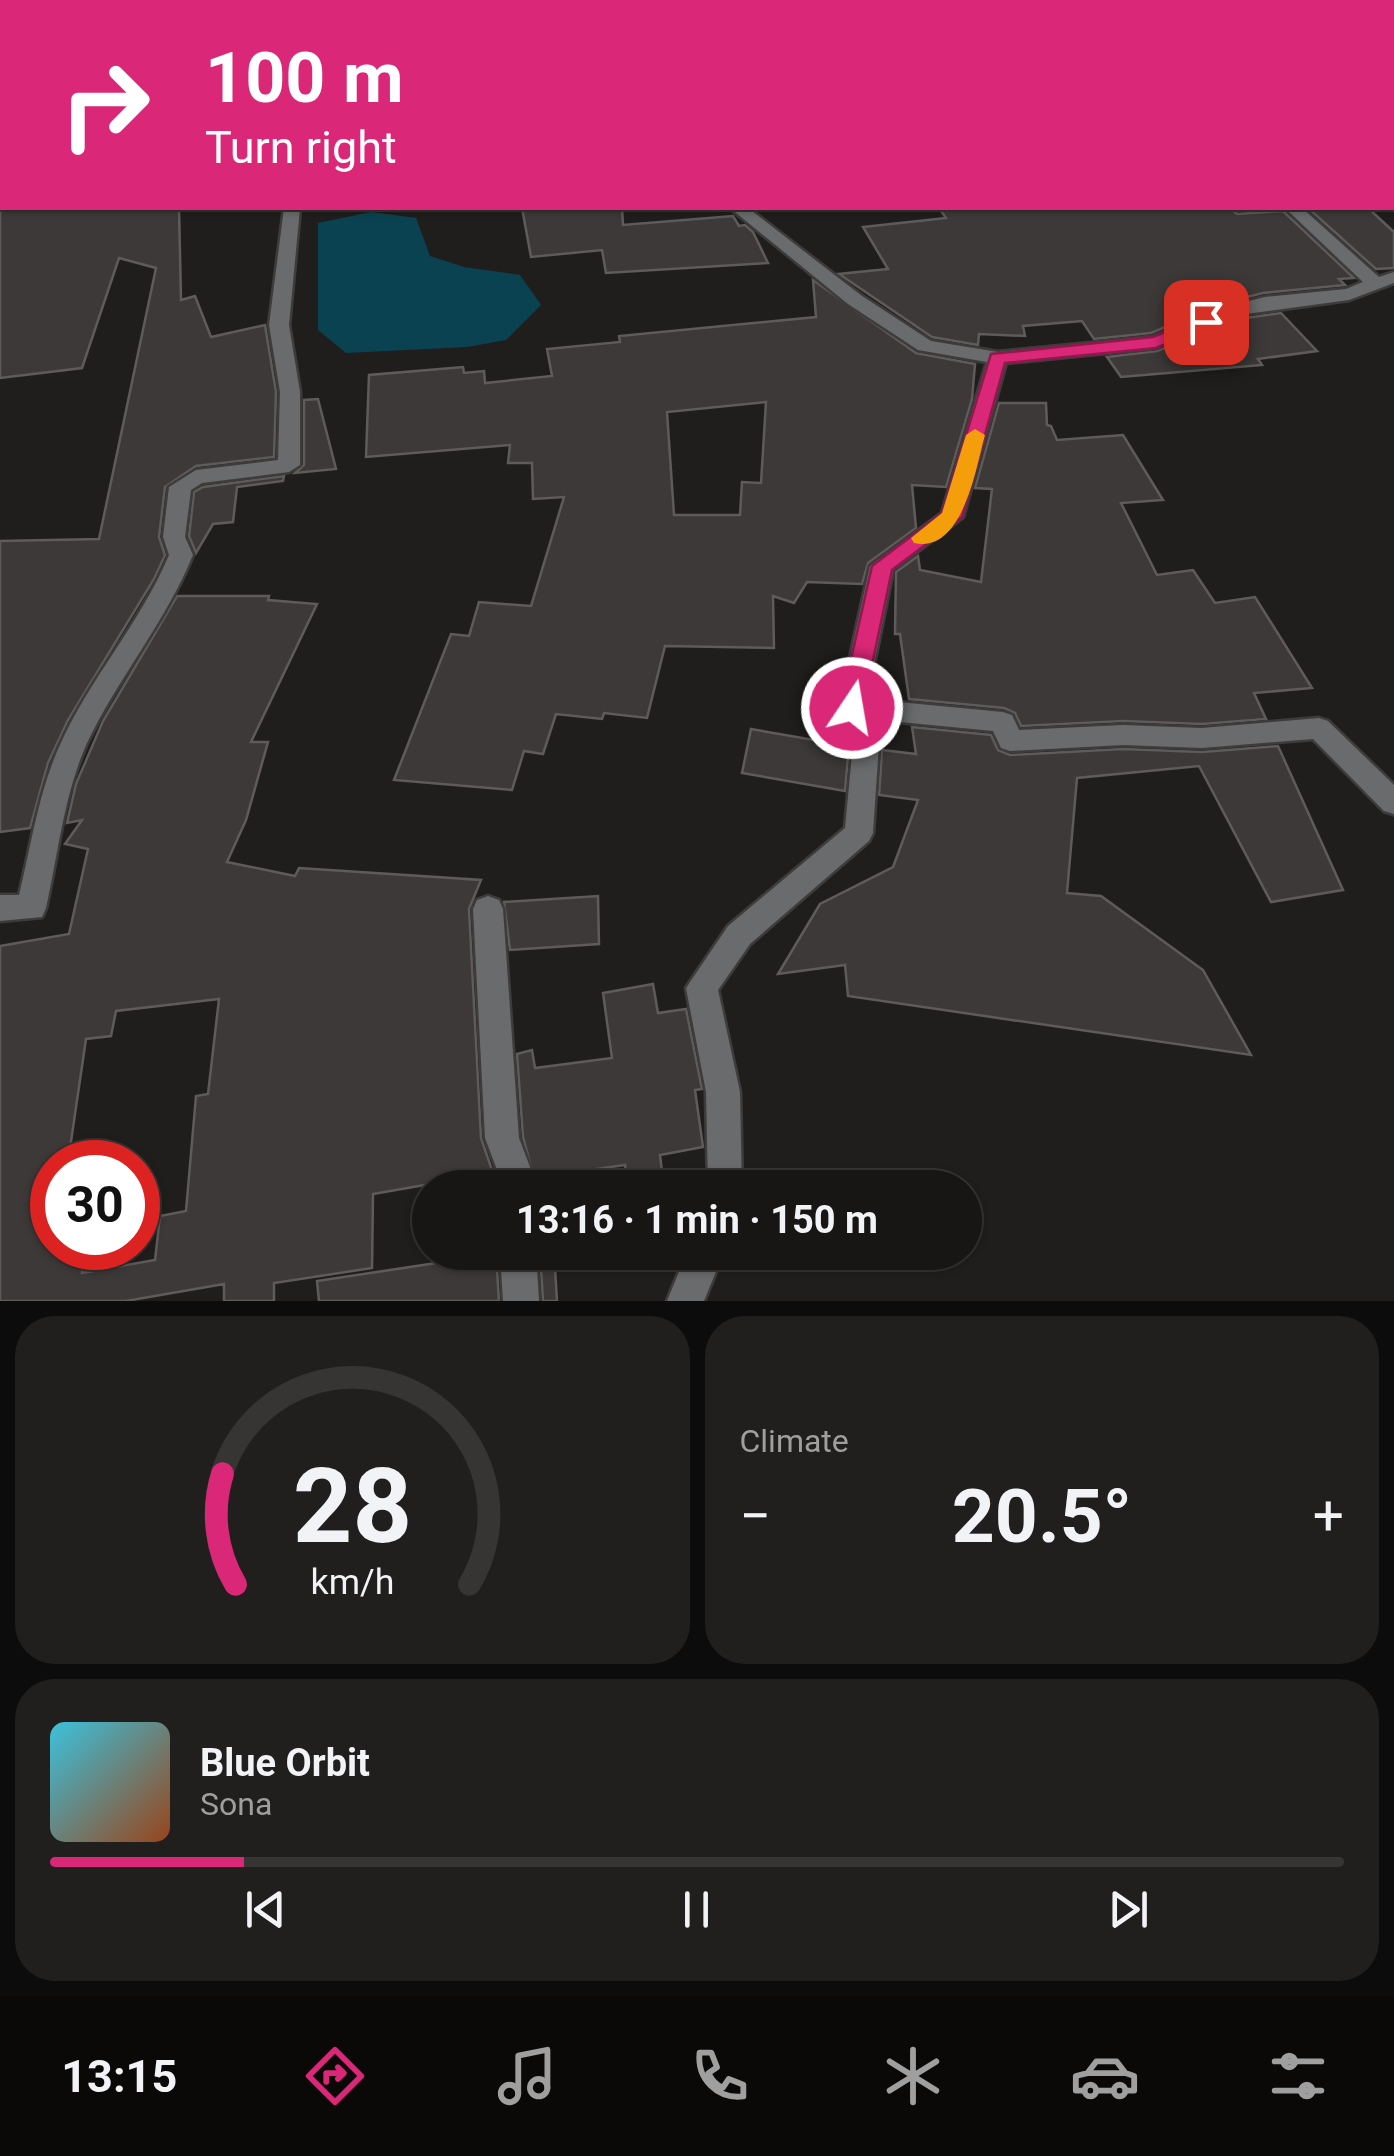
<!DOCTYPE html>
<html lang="en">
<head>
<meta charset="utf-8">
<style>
  :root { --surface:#181615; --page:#211f1e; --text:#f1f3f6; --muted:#9f9fa0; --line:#363534; --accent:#db2777 }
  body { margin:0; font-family:Roboto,sans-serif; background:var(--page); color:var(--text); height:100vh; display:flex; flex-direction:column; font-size:38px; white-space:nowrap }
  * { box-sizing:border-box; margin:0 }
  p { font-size:32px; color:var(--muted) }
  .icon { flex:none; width:55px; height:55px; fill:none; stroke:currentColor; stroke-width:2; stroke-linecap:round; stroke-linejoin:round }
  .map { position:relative; height:1301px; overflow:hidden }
  .drawer { display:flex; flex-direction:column; gap:15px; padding:15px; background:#0d0c0c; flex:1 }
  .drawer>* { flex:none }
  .guide { position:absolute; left:0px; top:0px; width:1395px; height:210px; box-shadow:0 2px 8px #0004,0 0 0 2px var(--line); background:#db2777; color:#fff; overflow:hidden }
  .speed { position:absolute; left:30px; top:1140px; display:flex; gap:20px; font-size:50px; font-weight:700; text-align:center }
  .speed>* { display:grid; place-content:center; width:130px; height:130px; border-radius:50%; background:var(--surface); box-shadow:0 2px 8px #0004,0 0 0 2px var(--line); line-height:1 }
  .speed .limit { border:15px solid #d22; background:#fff; color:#111 }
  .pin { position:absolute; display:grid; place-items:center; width:85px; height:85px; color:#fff; margin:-42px; border-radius:20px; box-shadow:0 5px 15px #0006 }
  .me { position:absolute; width:110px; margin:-55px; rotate:12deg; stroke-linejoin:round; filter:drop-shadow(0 0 8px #0008) }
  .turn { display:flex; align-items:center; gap:35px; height:210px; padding:0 40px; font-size:45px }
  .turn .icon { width:130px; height:130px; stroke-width:2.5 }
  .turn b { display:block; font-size:70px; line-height:85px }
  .big { font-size:75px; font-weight:700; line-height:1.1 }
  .drawer .widget { flex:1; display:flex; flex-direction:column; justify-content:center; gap:15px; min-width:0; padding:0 35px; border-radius:40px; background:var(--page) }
  .drawer .dial { align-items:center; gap:0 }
  .dial svg { height:260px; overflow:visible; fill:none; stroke:var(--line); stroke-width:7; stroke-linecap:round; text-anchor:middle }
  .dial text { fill:var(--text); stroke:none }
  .song { display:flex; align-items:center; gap:30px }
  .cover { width:120px; height:120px; border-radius:15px; background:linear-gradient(135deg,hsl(190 70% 55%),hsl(20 70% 35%)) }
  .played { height:10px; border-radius:5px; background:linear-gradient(90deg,var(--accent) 15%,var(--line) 15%) }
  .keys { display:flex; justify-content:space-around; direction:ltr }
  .heat { display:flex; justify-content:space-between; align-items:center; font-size:55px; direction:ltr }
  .drawer .tiles { flex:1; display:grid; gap:15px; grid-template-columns:1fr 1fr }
  .widget:last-child { grid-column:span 2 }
  .trip { position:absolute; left:412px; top:1170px; width:570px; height:100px; border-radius:50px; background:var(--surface); box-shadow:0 2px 8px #0004,0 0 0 2px var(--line); font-weight:700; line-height:100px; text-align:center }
  .menu { display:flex; height:160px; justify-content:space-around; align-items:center; background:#0a0908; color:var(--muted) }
  .menu .icon { width:70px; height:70px }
  .menu .selected { color:var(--accent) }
  .menu b { font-size:45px; color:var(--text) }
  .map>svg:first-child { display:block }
  .water { fill:#0b4251 }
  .building { fill:#3c3938; stroke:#5f5b5a; stroke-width:2.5; fill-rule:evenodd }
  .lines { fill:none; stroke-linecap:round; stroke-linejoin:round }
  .minor-casing { stroke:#3e3c3a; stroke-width:5 }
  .minor { fill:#6a6b6c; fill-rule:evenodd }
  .route { fill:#db2777; stroke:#8e194d; stroke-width:2.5 }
  .slow { fill:#f59e0b }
</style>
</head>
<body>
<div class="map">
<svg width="1394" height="1301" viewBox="0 0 1394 1301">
  <rect width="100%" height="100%" fill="#201e1c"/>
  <polygon class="water" points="371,212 416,218 430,256 464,267 520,275 541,305 506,340 467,347 346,353 318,330 318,223"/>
  <g class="building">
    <polygon points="0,208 179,208 181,300 195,296 211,337 265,325 276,392 274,457 196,466 165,487 159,537 165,555 154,579 68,720 48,763 30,828 0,832 0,541 99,539 156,268 119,258 82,368 0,378"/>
    <polygon points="522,208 622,208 623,225 733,216 739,226 745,225 753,232 768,263 606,273 602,250 531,257"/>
    <polygon points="939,208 1230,208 1237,214 1283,211 1354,278 1339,279 1345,285 1263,293 1224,303 1151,333 1094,339 1082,321 1023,326 1025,336 979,334 978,345 932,337 839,274 888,269 863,227 946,218"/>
    <polygon points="1368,208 1394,232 1394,268 1376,269 1309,209"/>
    <path d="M813,280l103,73 59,11 -3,35 -26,88 -34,-2 4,43 -48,35 -6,21 -55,-2 -13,21 -21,-7 1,52 -109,-2 -18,72 -43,-5 -2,6 -46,-5 -13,40 -19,-3 -12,39 -118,-10 57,-146 18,2 10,-34 52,4 33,-109 -31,2 -1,-36h-24l2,-18 -144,12 3,-82 94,-8 1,6 20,-2 1,12 67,-7 -5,-27 73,-7 -1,-6 197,-19zM766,402l-5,81 -19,-1 -2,33h-66l-7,-103z"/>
    <polygon points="1281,313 1317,351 1258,359 1262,365 1121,377 1107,357 1157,351 1239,319"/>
    <polygon points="318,399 336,469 295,473 304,465 304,400"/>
    <polygon points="999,403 1046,403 1047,425 1051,426 1057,440 1123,435 1163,500 1121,503 1157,575 1193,570 1215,603 1255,597 1312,688 1254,693 1266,719 1202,724 1123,721 1021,726 1015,713 1004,708 909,699 900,634 895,634 896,572 918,556 920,570 981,582 992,489 975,488"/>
    <polygon points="284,476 283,481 237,487 233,522 213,524 196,553 189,536 194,492 203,487"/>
    <path d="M177,596h92l-1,4 49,4 -66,138h17l-22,78 -19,42 68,14 4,-8 182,12 -12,29 12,229 12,35 -120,21 -1,74 -98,15v18h-50v-17l-98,17h-126v-355l69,-12 19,-85 -23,-5 17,-24 -15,3 9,-39 27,-63zM219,999l-11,95 -12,2 -10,115 -26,5 -5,44 -73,13 4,-25h-34v-86h16l18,-123 25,-3 5,-25z"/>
    <polygon points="912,727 991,735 998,750 1010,755 1123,749 1202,752 1278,746 1343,890 1271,902 1199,766 1077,778 1067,893 1101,896 1203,970 1251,1055 848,996 845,965 778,974 820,904 893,867 918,800 879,795 882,750 916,754"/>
    <polygon points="751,729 849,746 845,791 742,773"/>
    <polygon points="598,896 599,944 510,950 504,902"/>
    <polygon points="653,984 658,1013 686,1009 702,1089 695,1090 703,1147 660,1155 664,1188 628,1188 625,1165 534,1178 523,1137 517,1054 532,1050 535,1068 612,1058 603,993"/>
    <polygon points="540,1252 554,1252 557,1301 543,1301"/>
    <polygon points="496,1254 499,1301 319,1301 317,1281"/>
  </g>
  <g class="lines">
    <g class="minor-casing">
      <g id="minor">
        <polygon points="288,0 302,0 304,2 290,2"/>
        <polygon points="667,0 682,0 684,2 669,2"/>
        <polygon points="860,0 874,0 876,2 862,2"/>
        <polygon points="1064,0 1078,0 1080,2 1066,2"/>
        <polygon points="1337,0 1351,0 1352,2 1339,2"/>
        <rect x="1392" y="28" width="2" height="8"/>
        <rect x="0" y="55" width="2" height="8"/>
        <rect x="1392" y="84" width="2" height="9"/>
        <path d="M284,208h16l-11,117 11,67v73l-11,7 -87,11 -11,7 -6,47 8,18c-28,68 -75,123 -106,188 -23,51 -29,111 -41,165l-4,9 -42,4v-26h19c12,-49 19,-101 40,-148 30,-68 81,-123 110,-192l-6,-18 6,-50 27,-17 82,-10 2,-68 -11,-67z"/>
        <polygon points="730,208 748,208 862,296 931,341 998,352 1152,337 1225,307 1265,297 1346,289 1363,282 1285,208 1302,208 1379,277 1394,272 1394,283 1349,300 1238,315 1156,348 1006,363 963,517 893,570 867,699 1003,712 1012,715 1019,730 1123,725 1202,728 1319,718 1328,721 1394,785 1394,814 1384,811 1313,739 1202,748 1123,745 1010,751 1001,748 993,731 869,719 879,744 873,833 869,841 750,944 718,990 740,1092 742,1188 708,1188 706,1092 686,988 728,926 845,828 853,744 839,707 870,566 942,513 987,362 918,350 848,304"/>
        <polygon points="488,896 499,900 503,909 519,1138 530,1167 531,1188 497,1188 496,1167 485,1138 473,909 477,900"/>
        <polygon points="500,1252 536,1252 539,1301 503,1301"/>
        <polygon points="687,1252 724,1252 704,1301 667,1301"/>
      </g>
    </g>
    <use href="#minor" class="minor"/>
  </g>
  <polygon class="route" points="1206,316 1213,318 1213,325 1156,348 1005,363 962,517 892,570 863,708 852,716 843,714 840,708 872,566 942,513 991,354 1153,337"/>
  <path class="slow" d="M975,429l10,6c-9,32 -22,119 -71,108l-3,-5 31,-25 24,-78z"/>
</svg>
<div class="speed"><div class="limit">30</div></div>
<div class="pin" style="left:1206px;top:322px;background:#d93025"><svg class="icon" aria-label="arrive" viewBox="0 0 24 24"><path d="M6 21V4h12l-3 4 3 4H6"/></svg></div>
<svg class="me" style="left:852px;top:708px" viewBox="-20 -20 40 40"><circle r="17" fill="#db2777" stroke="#fff" stroke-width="3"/><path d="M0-11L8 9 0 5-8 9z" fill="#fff"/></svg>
<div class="trip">13:16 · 1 min · 150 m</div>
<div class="guide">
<div class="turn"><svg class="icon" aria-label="right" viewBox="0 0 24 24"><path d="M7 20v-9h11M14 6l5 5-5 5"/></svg><div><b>100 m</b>Turn right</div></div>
</div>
</div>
<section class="drawer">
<div class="tiles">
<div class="widget dial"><svg viewBox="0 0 100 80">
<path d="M14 69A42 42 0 1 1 86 69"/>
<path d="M14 69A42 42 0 0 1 10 35" stroke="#db2777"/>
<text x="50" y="56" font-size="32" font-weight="700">28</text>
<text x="50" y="72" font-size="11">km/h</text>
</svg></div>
<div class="widget"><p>Climate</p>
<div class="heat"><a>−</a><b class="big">20.5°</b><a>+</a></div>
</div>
<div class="widget">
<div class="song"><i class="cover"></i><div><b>Blue Orbit</b><p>Sona</p></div></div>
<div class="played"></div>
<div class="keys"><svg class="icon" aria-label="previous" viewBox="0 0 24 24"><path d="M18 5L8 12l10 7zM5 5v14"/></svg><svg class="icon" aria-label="pause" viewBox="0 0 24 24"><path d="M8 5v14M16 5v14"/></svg><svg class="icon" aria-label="next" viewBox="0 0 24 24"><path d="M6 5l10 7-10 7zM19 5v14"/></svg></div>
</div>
</div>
</section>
<nav class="menu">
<b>13:15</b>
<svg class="icon selected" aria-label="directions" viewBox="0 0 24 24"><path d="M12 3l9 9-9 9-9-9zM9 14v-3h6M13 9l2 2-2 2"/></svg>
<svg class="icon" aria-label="music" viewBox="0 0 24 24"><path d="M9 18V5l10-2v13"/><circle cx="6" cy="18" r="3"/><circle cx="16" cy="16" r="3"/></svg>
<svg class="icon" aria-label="phone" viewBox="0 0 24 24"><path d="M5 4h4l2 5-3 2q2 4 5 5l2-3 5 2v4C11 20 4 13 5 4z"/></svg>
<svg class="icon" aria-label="climate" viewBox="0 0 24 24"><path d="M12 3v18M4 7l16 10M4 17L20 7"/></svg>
<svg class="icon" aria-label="car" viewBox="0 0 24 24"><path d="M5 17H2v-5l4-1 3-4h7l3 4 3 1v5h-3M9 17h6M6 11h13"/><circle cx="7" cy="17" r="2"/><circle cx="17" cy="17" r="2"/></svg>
<svg class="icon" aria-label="filters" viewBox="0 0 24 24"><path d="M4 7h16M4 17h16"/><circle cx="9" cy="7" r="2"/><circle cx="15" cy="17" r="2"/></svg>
</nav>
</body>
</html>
